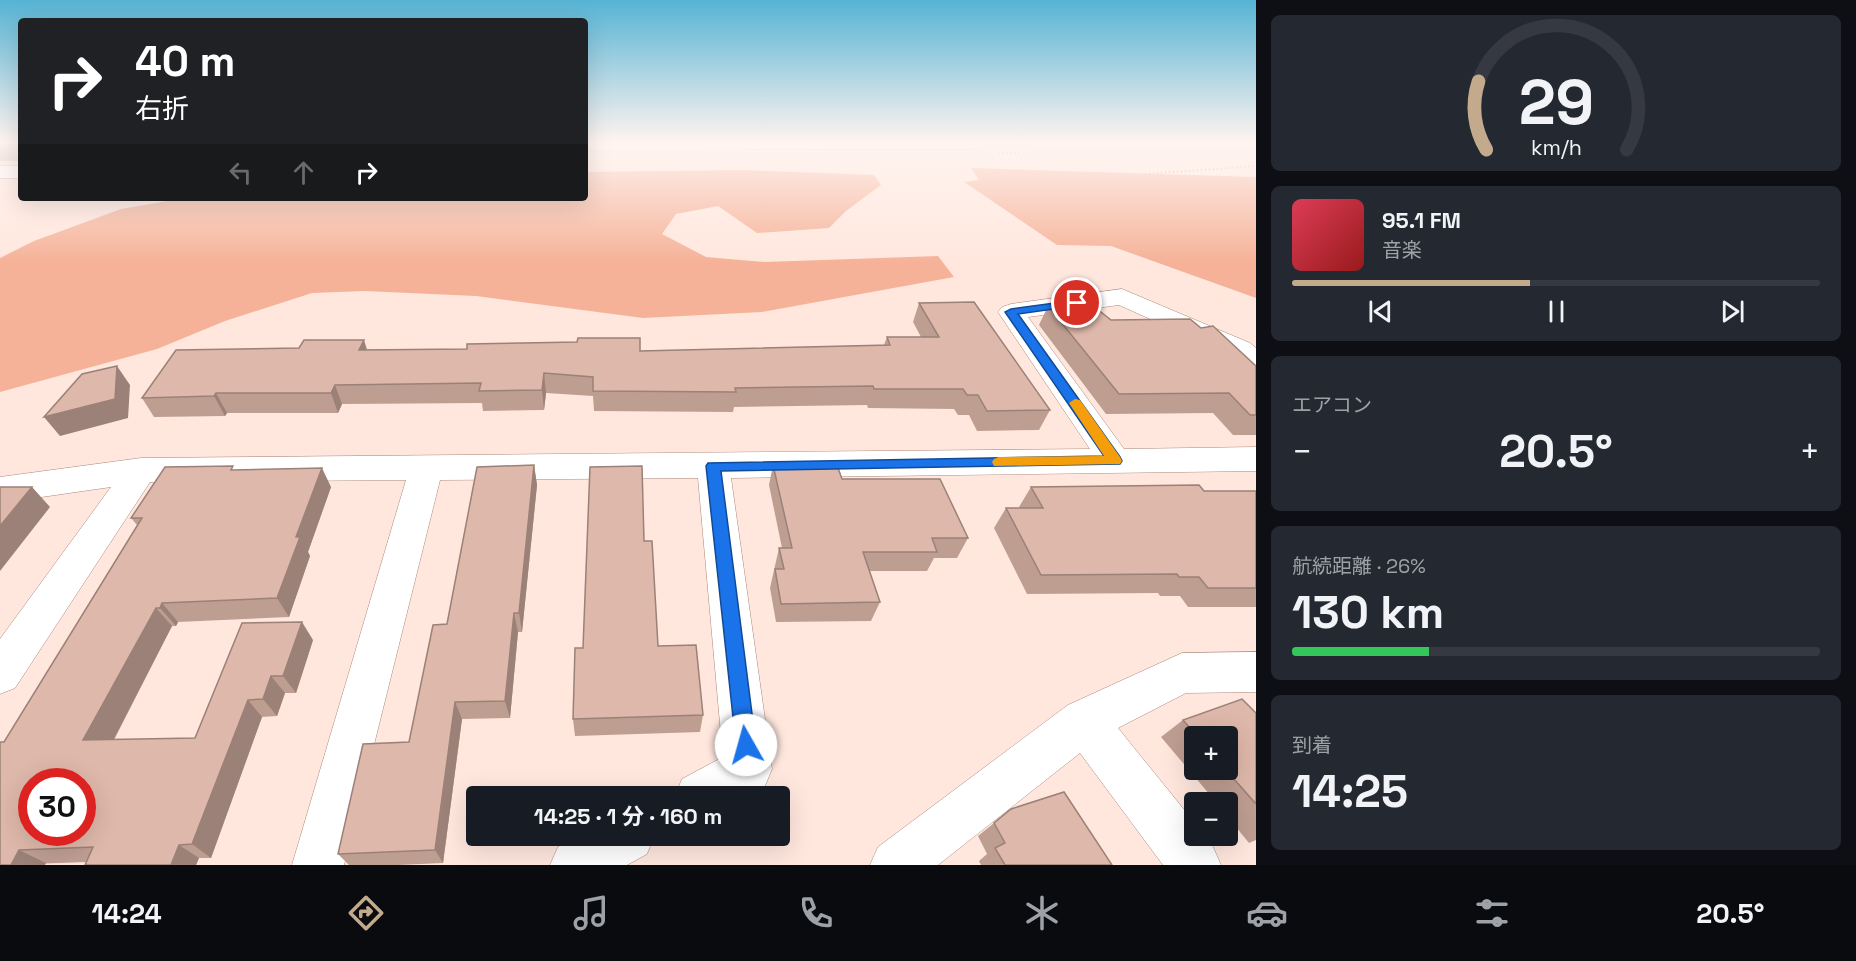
<!DOCTYPE html>
<html lang="ja">
<head>
<meta charset="utf-8">
<style>
  :root { --surface:#171b24; --page:#242831; --text:#f1f3f6; --muted:#9ea1a6; --line:#363941; --accent:#c3aa8d }
  body { margin:0; font-family:"Space Grotesk","Noto Sans JP",sans-serif; background:var(--page); color:var(--text); height:100vh; display:flex; flex-direction:column; font-size:22px; white-space:nowrap }
  * { box-sizing:border-box; margin:0 }
  p { font-size:20px; color:var(--muted) }
  .icon { flex:none; width:33px; height:33px; fill:none; stroke:currentColor; stroke-width:2; stroke-linecap:round; stroke-linejoin:round }
  .map { position:relative; flex:1; overflow:hidden }
  .panel { display:flex; flex-direction:column; gap:15px; padding:15px; background:#0d0f14; width:600px }
  .panel>* { flex:none }
  .banner { position:absolute; left:18px; top:18px; width:570px; height:183px; border-radius:6px; box-shadow:0 6px 24px #0002; background:#202124; color:#fff; overflow:hidden }
  .controls { position:absolute; left:1184px; top:726px; display:grid; gap:12px }
  .controls a { display:grid; place-items:center; width:54px; height:54px; border-radius:6px; background:var(--surface); box-shadow:0 6px 24px #0002; font-size:30px }
  .speed { position:absolute; left:18px; top:768px; display:flex; gap:12px; font-size:30px; font-weight:700; text-align:center }
  .speed>* { display:grid; place-content:center; width:78px; height:78px; border-radius:50%; background:var(--surface); box-shadow:0 6px 24px #0002; line-height:1 }
  .speed .limit { border:9px solid #d22; background:#fff; color:#111 }
  .pin { position:absolute; display:grid; place-items:center; width:51px; height:51px; color:#fff; margin:-26px; border:3px solid #fff; border-radius:50%; box-shadow:0 2px 6px #0007 }
  .me { position:absolute; width:66px; margin:-33px; rotate:353deg; stroke-linejoin:round; filter:drop-shadow(0 0 4px #0008) }
  .turn { display:flex; align-items:center; gap:21px; height:126px; padding:0 18px; font-size:27px }
  .turn .icon { width:78px; height:78px; stroke-width:2.5 }
  .turn b { display:block; font-size:42px; line-height:51px }
  .lanes { display:flex; align-items:center; height:57px; padding:0 18px; background:#0003; justify-content:center; gap:30px; direction:ltr }
  .lanes .off { opacity:.35 }
  .big { font-size:45px; font-weight:700; line-height:1.1 }
  .panel .widget { flex:1; display:flex; flex-direction:column; justify-content:center; gap:9px; min-width:0; padding:0 21px; border-radius:9px; background:var(--page) }
  .panel .dial { align-items:center; gap:0 }
  .dial svg { height:156px; overflow:visible; fill:none; stroke:var(--line); stroke-width:7; stroke-linecap:round; text-anchor:middle }
  .dial text { fill:var(--text); stroke:none }
  .song { display:flex; align-items:center; gap:18px }
  .cover { width:72px; height:72px; border-radius:9px; background:linear-gradient(135deg,hsl(350 70% 55%),hsl(0 70% 35%)) }
  .played { height:6px; border-radius:3px; background:linear-gradient(90deg,var(--accent) 45%,var(--line) 45%) }
  .keys { display:flex; justify-content:space-around; direction:ltr }
  .heat { display:flex; justify-content:space-between; align-items:center; font-size:33px; direction:ltr }
  .charge { height:9px; border-radius:4px; background:linear-gradient(90deg,#34c759 26%,var(--line) 0) }
  .trip { position:absolute; left:466px; top:786px; width:324px; height:60px; border-radius:6px; background:var(--surface); box-shadow:0 6px 24px #0002; font-weight:700; line-height:60px; text-align:center }
  .dock { display:flex; height:96px; justify-content:space-around; align-items:center; background:#090b0e; color:var(--muted) }
  .dock .icon { width:42px; height:42px }
  .dock .active { color:var(--accent) }
  .dock b { font-size:27px; color:var(--text) }
  main { display:flex; flex:1; min-height:0 }
  .map>svg:first-child { display:block }
  .green { fill:#f5b298 }
  .lines { fill:none; stroke-linecap:round; stroke-linejoin:round }
  .minor-casing { stroke:#ac887a; stroke-width:1 }
  .path { stroke:#b19c95; stroke-width:2; stroke-dasharray:1 3; stroke-linecap:butt }
  .minor { fill:#fff; fill-rule:evenodd }
  .wall { fill:#bf9e92; fill-rule:evenodd }
  .shaded-wall { fill:#9b8177 }
  .building { fill:#deb8aa; stroke:#9b8177; stroke-width:1.5; fill-rule:evenodd }
  .route { fill:#1a73e8; stroke:#114b97; stroke-width:1.5 }
  .slow { fill:#f59e0b }
</style>
</head>
<body>
<main>
<div class="map">
<svg width="1256" height="865" viewBox="0 0 1256 865">
  <rect width="100%" height="100%" fill="#ffe7de"/>
  <g class="green">
    <polygon points="971,168 1256,177 1256,298 1111,246 1057,245 964,182 979,180"/>
    <polygon points="744,170 874,175 881,185 846,211 829,228 757,233 718,206 676,214 662,234 706,257 765,262 938,256 954,277 762,312 643,318 476,296 364,291 312,293 225,321 157,349 0,392 0,258 34,241 121,209 185,198 585,198 585,172"/>
  </g>
  <g class="lines">
    <g class="minor-casing">
      <g id="minor">
        <polygon points="585,142 980,142 982,144 979,148 973,149 585,150"/>
        <rect x="0" y="166" width="21" height="12"/>
        <polygon points="1122,289 1250,343 1256,348 1256,372 1246,369 1230,355 1119,305 1028,317 1124,449 1256,447 1256,471 731,478 772,769 765,786 746,796 675,796 682,779 723,757 698,478 440,480 344,865 292,865 406,480 150,482 15,688 0,694 0,639 111,487 0,503 0,477 141,458 1090,449 998,312 1002,307 1011,304"/>
        <polygon points="1256,652 1256,692 1186,693 1118,728 1194,822 1194,836 1204,836 1213,847 1221,865 1163,865 1080,753 938,865 870,865 878,847 1068,705 1182,653"/>
        <polygon points="578,836 654,836 647,854 627,865 550,865 558,847"/>
      </g>
    </g>
    <g class="path">
      <polyline points="999,153 1256,152"/>
      <polyline points="1145,174 1256,166"/>
    </g>
    <use href="#minor" class="minor"/>
  </g>
  <g class="wall">
    <rect x="0" y="142" width="21" height="19"/>
    <polygon points="919,303 1050,410 1039,430 977,431 969,415 958,415 954,409 868,408 867,405 734,407 733,412 594,411 593,396 546,393 544,410 483,411 482,403 342,404 338,413 227,413 225,416 154,417 142,398 367,350 640,351 884,345 887,337 921,337 913,322"/>
    <polygon points="1048,306 1111,320 1201,328 1256,366 1256,435 1233,435 1213,413 1106,414 1039,325"/>
    <polygon points="534,465 537,485 522,632 518,632 510,718 462,719 443,863 399,865 349,865 338,854 409,742"/>
    <polygon points="773,465 842,479 968,538 957,558 934,558 927,571 869,571 880,602 871,621 776,622 770,588 779,548 782,548 769,485"/>
    <polygon points="236,470 331,487 308,552 310,556 289,617 178,622 176,626 172,626 114,740 195,738 313,640 296,693 285,693 277,716 262,717 211,858 199,858 196,865 85,865 87,862 0,865 4,742 137,525 131,518"/>
    <polygon points="1031,487 1204,491 1256,491 1256,607 1188,607 1180,596 1160,596 1158,593 1027,594 994,528 1006,508 1020,508 1019,507"/>
    <polygon points="644,541 658,646 703,715 700,732 575,736 573,719 583,648"/>
    <path d="M1256,713v127l-7,3 -22,-27v-14h-11l-55,-65 22,-17zM1194,736h33v34h-33z"/>
    <polygon points="994,823 1112,865 981,865 979,861 987,854 978,836"/>
  </g>
  <g class="shaded-wall">
    <polygon points="364,340 370,359 359,350"/>
    <polygon points="117,366 130,385 128,418 60,436 44,417"/>
    <polygon points="544,373 546,393 544,410 542,390"/>
    <polygon points="335,385 342,404 338,413 331,393"/>
    <polygon points="216,393 227,413 225,416 214,396"/>
    <polygon points="534,465 537,485 522,632 519,613"/>
    <polygon points="322,468 331,487 308,552 310,556 289,617 277,598 296,537"/>
    <polygon points="32,487 50,507 0,571 0,526"/>
    <polygon points="162,603 178,622 176,626 160,608"/>
    <polygon points="156,608 172,626 105,756 83,740"/>
    <polygon points="514,613 518,632 510,718 505,701"/>
    <polygon points="302,622 313,640 296,693 283,676"/>
    <polygon points="271,676 285,693 277,716 263,699"/>
    <polygon points="248,700 262,717 211,858 192,844"/>
    <polygon points="455,702 462,719 443,863 435,850"/>
    <polygon points="179,845 199,858 196,865 171,865"/>
    <polygon points="19,850 46,863 45,865 11,865"/>
  </g>
  <g class="building">
    <polygon points="974,302 1050,410 987,411 978,395 967,395 963,389 874,389 873,386 735,388 736,392 593,391 593,377 544,373 542,390 479,391 481,383 335,385 331,393 216,393 214,396 142,398 176,350 299,348 304,340 364,340 359,350 467,349 467,344 577,342 578,338 640,338 640,351 890,345 887,337 939,337 919,303"/>
    <polygon points="1091,304 1111,320 1190,319 1201,328 1213,326 1256,366 1256,415 1250,415 1229,393 1119,394 1048,306"/>
    <polygon points="117,366 115,399 44,417 82,374"/>
    <polygon points="534,465 519,613 514,613 505,701 455,702 435,850 338,854 363,744 409,742 433,625 447,624 477,467"/>
    <polygon points="773,465 837,465 842,479 940,479 968,538 932,538 937,552 863,552 880,602 781,604 775,569 784,569 779,548 792,548"/>
    <path d="M233,466l-2,4 91,-2 -26,69h4l-23,61 -115,5 -2,5h-4l-73,132 112,-2 47,-115 60,-1 -19,54h-12l-8,23 -15,1 -56,144 -13,1 -8,20h-86l8,-18 -74,3 -8,15h-11v-123h4l138,-224h-11l34,-51zM32,782h50v50h-50z"/>
    <polygon points="642,466 644,541 652,541 658,646 696,645 703,715 573,719 575,648 583,648 590,467"/>
    <polygon points="1199,485 1204,491 1256,491 1256,588 1208,588 1199,577 1179,577 1177,574 1041,575 1006,508 1043,508 1031,487"/>
    <polygon points="0,487 32,487 0,526"/>
    <polygon points="1242,699 1256,713 1256,804 1226,770 1227,770 1227,736 1197,736 1183,720"/>
    <polygon points="1064,792 1112,865 1005,865 995,848 1005,843 994,823 1011,809"/>
  </g>
  <linearGradient id="sky" x2="0" y2="1"><stop stop-color="#56b3d4"/><stop offset="0.54" stop-color="#fff4f0"/><stop offset="1" stop-color="#fff4f0" stop-opacity="0"/></linearGradient>
  <rect width="1256" height="263" fill="url(#sky)"/>
  <polygon class="route" points="1077,300 1081,301 1081,305 1018,314 1120,457 1122,461 1120,464 721,471 756,745 753,752 746,755 739,752 736,745 706,466 708,463 1104,456 1005,312 1011,309"/>
  <polygon class="slow" points="1075,399 1080,400 1120,457 1122,461 1120,464 994,466 992,462 994,459 999,457 1104,456 1069,403"/>
</svg>
<div class="controls">
<a>+</a>
<a>−</a>
</div>
<div class="speed"><div class="limit">30</div></div>
<div class="pin" style="left:1077px;top:303px;background:#d93025"><svg class="icon" aria-label="arrive" viewBox="0 0 24 24"><path d="M6 21V4h12l-3 4 3 4H6"/></svg></div>
<svg class="me" style="left:746px;top:745px" viewBox="-20 -20 40 40"><circle r="19" fill="#fff"/><path d="M0-13L10 11 0 6-10 11z" fill="#1a73e8"/></svg>
<div class="trip">14:25 · 1 分 · 160 m</div>
<div class="banner">
<div class="turn"><svg class="icon" aria-label="right" viewBox="0 0 24 24"><path d="M7 20v-9h11M14 6l5 5-5 5"/></svg><div><b>40 m</b>右折</div></div>
<div class="lanes"><svg class="icon off" aria-label="left" viewBox="0 0 24 24"><path d="M17 20v-9H6M10 6l-5 5 5 5"/></svg><svg class="icon off" aria-label="ahead" viewBox="0 0 24 24"><path d="M12 20V5M6 11l6-6 6 6"/></svg><svg class="icon" aria-label="right" viewBox="0 0 24 24"><path d="M7 20v-9h11M14 6l5 5-5 5"/></svg></div>
</div>
</div>
<section class="panel">
<div class="widget dial"><svg viewBox="0 0 100 80">
<path d="M14 69A42 42 0 1 1 86 69"/>
<path d="M14 69A42 42 0 0 1 10 34" stroke="#c3aa8d"/>
<text x="50" y="56" font-size="32" font-weight="700">29</text>
<text x="50" y="72" font-size="11">km/h</text>
</svg></div>
<div class="widget">
<div class="song"><i class="cover"></i><div><b>95.1 FM</b><p>音楽</p></div></div>
<div class="played"></div>
<div class="keys"><svg class="icon" aria-label="previous" viewBox="0 0 24 24"><path d="M18 5L8 12l10 7zM5 5v14"/></svg><svg class="icon" aria-label="pause" viewBox="0 0 24 24"><path d="M8 5v14M16 5v14"/></svg><svg class="icon" aria-label="next" viewBox="0 0 24 24"><path d="M6 5l10 7-10 7zM19 5v14"/></svg></div>
</div>
<div class="widget"><p>エアコン</p>
<div class="heat"><a>−</a><b class="big">20.5°</b><a>+</a></div>
</div>
<div class="widget"><p>航続距離 · 26%</p><b class="big">130 km</b><div class="charge"></div></div>
<div class="widget"><p>到着</p><b class="big">14:25</b></div>
</section>
</main>
<nav class="dock">
<b>14:24</b>
<svg class="icon active" aria-label="directions" viewBox="0 0 24 24"><path d="M12 3l9 9-9 9-9-9zM9 14v-3h6M13 9l2 2-2 2"/></svg>
<svg class="icon" aria-label="music" viewBox="0 0 24 24"><path d="M9 18V5l10-2v13"/><circle cx="6" cy="18" r="3"/><circle cx="16" cy="16" r="3"/></svg>
<svg class="icon" aria-label="phone" viewBox="0 0 24 24"><path d="M5 4h4l2 5-3 2q2 4 5 5l2-3 5 2v4C11 20 4 13 5 4z"/></svg>
<svg class="icon" aria-label="climate" viewBox="0 0 24 24"><path d="M12 3v18M4 7l16 10M4 17L20 7"/></svg>
<svg class="icon" aria-label="car" viewBox="0 0 24 24"><path d="M5 17H2v-5l4-1 3-4h7l3 4 3 1v5h-3M9 17h6M6 11h13"/><circle cx="7" cy="17" r="2"/><circle cx="17" cy="17" r="2"/></svg>
<svg class="icon" aria-label="filters" viewBox="0 0 24 24"><path d="M4 7h16M4 17h16"/><circle cx="9" cy="7" r="2"/><circle cx="15" cy="17" r="2"/></svg>
<b>20.5°</b>
</nav>
</body>
</html>
